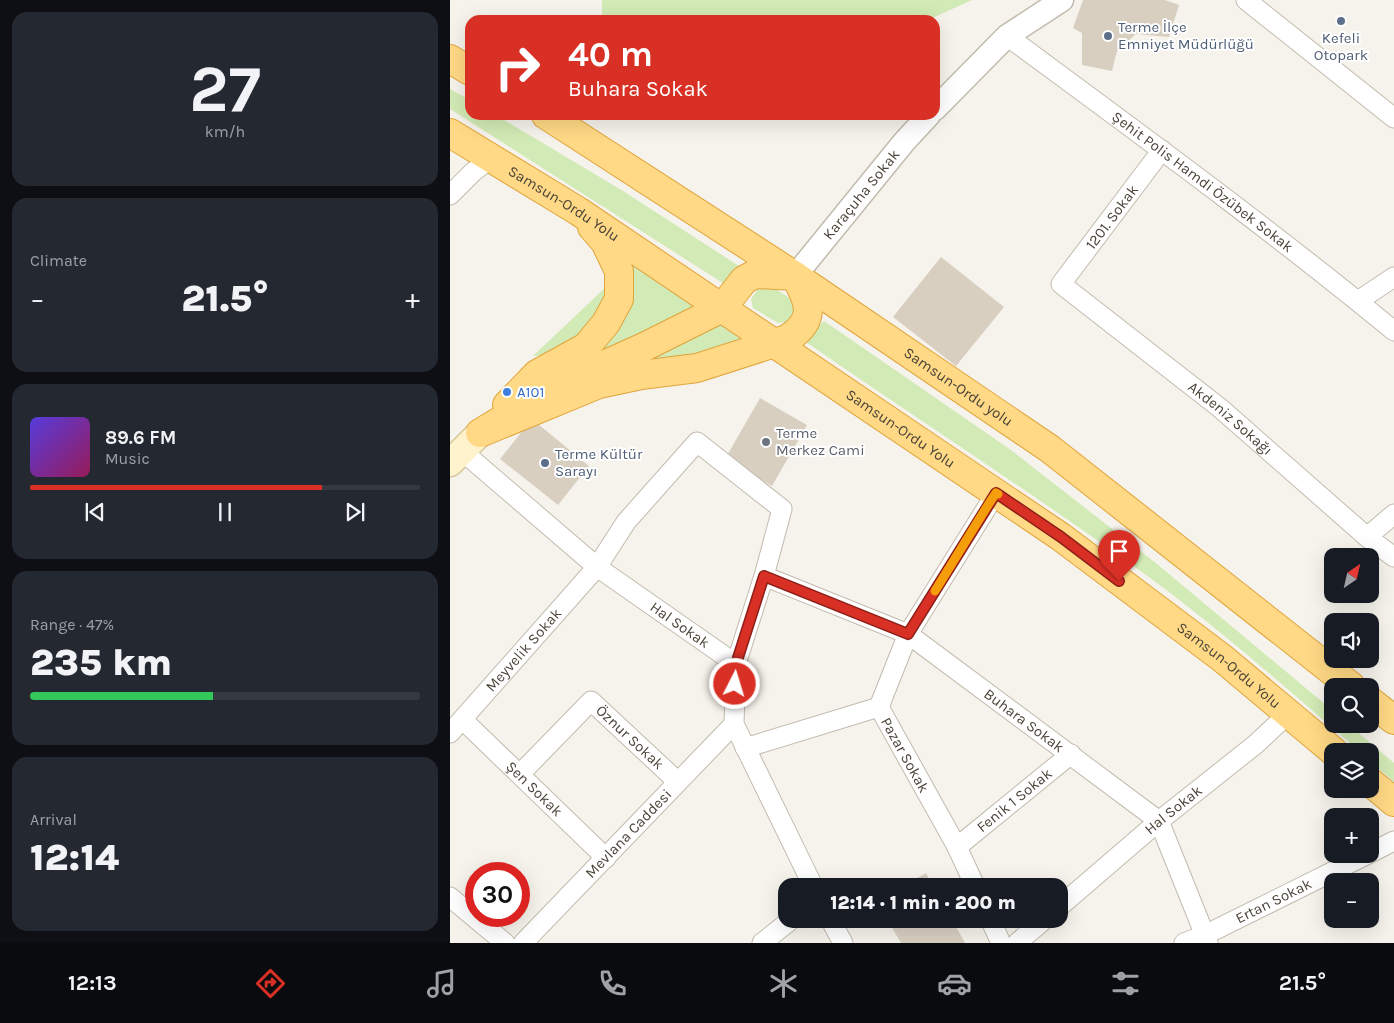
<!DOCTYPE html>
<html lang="en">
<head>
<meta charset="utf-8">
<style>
  :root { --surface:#171b24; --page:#242831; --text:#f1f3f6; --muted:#9ea1a6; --line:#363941; --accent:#d93025 }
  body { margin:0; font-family:Karla,sans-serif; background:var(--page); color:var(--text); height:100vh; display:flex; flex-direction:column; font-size:19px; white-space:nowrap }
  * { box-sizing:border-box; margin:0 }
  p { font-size:16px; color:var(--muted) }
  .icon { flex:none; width:28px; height:28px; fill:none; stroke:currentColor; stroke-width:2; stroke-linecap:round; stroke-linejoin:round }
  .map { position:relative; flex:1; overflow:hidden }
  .panel { display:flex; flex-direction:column; gap:12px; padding:12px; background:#0d0f14; width:450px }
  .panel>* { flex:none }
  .top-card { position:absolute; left:15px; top:15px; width:475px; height:105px; border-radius:15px; box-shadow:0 5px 20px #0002; background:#d93025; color:#fff; overflow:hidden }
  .needle { width:32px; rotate:34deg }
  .controls { position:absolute; left:874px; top:548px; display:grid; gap:10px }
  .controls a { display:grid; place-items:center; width:55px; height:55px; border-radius:10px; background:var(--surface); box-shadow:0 5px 20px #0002; font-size:25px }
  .speed { position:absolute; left:15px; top:862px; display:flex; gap:10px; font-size:25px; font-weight:700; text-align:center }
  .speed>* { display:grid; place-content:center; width:65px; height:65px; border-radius:50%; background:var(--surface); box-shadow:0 5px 20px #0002; line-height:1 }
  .speed .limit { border:8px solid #d22; background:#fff; color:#111 }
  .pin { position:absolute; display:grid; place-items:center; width:42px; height:42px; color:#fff; margin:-51px -21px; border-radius:50% 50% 50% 0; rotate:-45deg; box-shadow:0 0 5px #0007 }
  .pin .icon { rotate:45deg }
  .me { position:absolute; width:55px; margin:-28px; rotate:5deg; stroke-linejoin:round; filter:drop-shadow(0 0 4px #0008) }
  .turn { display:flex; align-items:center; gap:18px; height:105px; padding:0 20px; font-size:22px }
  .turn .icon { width:65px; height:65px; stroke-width:2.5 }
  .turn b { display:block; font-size:35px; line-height:42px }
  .big { font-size:38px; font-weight:800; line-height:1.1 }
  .panel .card { flex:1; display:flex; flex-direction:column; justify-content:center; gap:8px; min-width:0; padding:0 18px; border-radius:15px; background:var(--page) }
  .panel .dial { align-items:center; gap:0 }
  .dial b { font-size:65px; line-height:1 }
  .song { display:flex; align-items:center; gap:15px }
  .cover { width:60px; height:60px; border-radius:8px; background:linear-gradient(135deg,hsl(250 70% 55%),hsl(330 70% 35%)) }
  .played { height:5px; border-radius:2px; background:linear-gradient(90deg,var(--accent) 75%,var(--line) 75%) }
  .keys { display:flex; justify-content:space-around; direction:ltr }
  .heat { display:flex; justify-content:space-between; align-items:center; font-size:28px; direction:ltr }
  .charge { height:8px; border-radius:4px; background:linear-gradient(90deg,#34c759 47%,var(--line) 0) }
  .trip { position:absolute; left:328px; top:878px; width:290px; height:50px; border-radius:15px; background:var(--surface); box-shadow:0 5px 20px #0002; font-weight:800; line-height:50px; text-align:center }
  .tab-bar { display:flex; height:80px; justify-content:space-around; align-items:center; background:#090b0e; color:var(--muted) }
  .tab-bar .icon { width:35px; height:35px }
  .tab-bar .current { color:var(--accent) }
  .tab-bar b { font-size:22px; color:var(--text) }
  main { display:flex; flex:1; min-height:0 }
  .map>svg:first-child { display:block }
  .green { fill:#d2eab5 }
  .building { fill:#d8cfc1 }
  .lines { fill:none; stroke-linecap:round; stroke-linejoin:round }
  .minor-casing { stroke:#c2bbae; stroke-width:21 }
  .tertiary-casing { stroke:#c2bbae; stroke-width:25 }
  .secondary-casing { stroke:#d6c79b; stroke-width:29 }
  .trunk-casing { stroke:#e0a43c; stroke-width:30 }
  .minor { stroke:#fff; stroke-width:19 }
  .tertiary { stroke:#fff; stroke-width:22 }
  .secondary { stroke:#fff3cd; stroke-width:26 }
  .trunk { stroke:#ffd985; stroke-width:28 }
  .route-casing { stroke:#8d1f18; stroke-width:12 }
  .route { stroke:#d93025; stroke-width:9 }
  .slow { stroke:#f59e0b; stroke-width:9 }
  .service-dot { fill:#5c6f8a; stroke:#fff; stroke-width:2 }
  .shop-dot { fill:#3f7fe0; stroke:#fff; stroke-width:2 }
  .worship-dot { fill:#6b7280; stroke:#fff; stroke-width:2 }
  .labels { text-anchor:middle; stroke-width:4; stroke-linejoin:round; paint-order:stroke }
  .service-label { font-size:15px; fill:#4e5e75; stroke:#fff; text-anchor:start }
  .street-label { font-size:15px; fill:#4b4439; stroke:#fff }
  .shop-label { font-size:15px; fill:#366cbe; stroke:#fff; text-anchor:start }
  .worship-label { font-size:15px; fill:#5b616d; stroke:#fff; text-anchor:start }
</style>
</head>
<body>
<main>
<section class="panel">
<div class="card dial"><b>27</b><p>km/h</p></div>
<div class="card"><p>Climate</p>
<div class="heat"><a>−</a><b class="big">21.5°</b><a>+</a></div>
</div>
<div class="card">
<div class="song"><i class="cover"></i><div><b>89.6 FM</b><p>Music</p></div></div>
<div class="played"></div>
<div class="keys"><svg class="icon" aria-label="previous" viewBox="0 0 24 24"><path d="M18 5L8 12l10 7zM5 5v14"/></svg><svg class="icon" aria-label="pause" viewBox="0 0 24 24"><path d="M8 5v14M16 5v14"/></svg><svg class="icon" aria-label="next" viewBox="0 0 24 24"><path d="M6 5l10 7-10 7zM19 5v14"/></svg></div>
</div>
<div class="card"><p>Range · 47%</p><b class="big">235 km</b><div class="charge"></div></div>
<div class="card"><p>Arrival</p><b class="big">12:14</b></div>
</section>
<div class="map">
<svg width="944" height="943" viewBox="0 0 944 943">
  <rect width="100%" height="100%" fill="#f6f3ec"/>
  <g class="green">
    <polygon points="152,0 522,0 478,20 158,20 152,16"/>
    <polygon points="0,89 20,100 20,115 46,115 173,191 289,266 276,285 0,109"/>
    <polygon points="155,242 324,344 111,384 156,323"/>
    <polygon points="318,284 344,301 344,314 337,322 328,323 303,308 301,299 309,288"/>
    <polygon points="158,285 155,301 139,330 97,355 83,356"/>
    <path d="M374,321l187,129 146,114 175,146v14h16l46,39v19l-24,-21v-10h-11c-69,-60 -138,-121 -213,-176 -112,-81 -229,-156 -343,-235z"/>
  </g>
  <g class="building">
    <polygon points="633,0 715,0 729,5 719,37 686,34 667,51 662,71 632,65 632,33 623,28"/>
    <polygon points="491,257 554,307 506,366 443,317"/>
    <polygon points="310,398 357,425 322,486 275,459"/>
    <polygon points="82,419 139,466 108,505 50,459"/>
    <polygon points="476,873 483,886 453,886"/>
    <polygon points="437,919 502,919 515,943 451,943"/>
  </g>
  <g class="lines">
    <g class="minor-casing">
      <g id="minor">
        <polyline points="796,0 944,118"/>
        <path id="s1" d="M557,36c130,96 262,192 387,295"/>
        <path id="s2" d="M712,150l-101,134 159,124 147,129 27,20"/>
        <polyline points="0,195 23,172 40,159"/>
        <polyline points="908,301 944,277"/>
        <path id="s3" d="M12,451l135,116 139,97 -2,60 79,162"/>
        <polyline points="917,537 944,514"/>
        <path id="s4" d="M314,576l144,58 251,187 49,122"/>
        <path id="s5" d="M13,720l143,138"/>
        <path id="s6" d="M0,733l147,-166 29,-45 71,-80 85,67 -18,67 -28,88"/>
        <polyline points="295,748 429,707"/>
        <path id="s7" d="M70,774l71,-73 87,81"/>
        <path id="s8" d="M507,847l114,-93"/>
        <polyline points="920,853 944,841"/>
        <polyline points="525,886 507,847 429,707 458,634 546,493"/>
        <polyline points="0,897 55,943"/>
        <path id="s9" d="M609,907l100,-86 97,-77 32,-30"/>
        <polyline points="380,919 393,943"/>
        <polyline points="540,919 551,943"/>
        <path id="s10" d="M73,943l211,-219"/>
        <polyline points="312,943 342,919"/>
        <polyline points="567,943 595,919"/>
        <path id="s11" d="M734,943l21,-8 163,-81"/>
      </g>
    </g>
    <g class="tertiary-casing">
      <g id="tertiary">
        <polyline points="485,109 557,36 612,0"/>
        <path id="s12" d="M345,276l109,-134 25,-27"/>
      </g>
    </g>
    <g class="secondary-casing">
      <polyline id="secondary" points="0,463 30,433"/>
    </g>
    <g class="trunk-casing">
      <g id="trunk">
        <polyline points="0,59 20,71"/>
        <path id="s13" d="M96,115l249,161 255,173 301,237"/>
        <path id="s14" d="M0,133l128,78 483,326 161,121 111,93"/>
        <path d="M305,274l40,2c15,27 22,44 -8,63l-90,29 -56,7 -42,9 -119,49 81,-49 83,-37 78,-39 22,-28z"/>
        <polyline points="57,405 87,374 136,347 156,323 169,299 169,271 155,242 142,227"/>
        <polyline points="920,701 944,720"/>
        <polyline points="920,782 944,802"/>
      </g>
    </g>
    <use href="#minor" class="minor"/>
    <use href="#tertiary" class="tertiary"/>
    <use href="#secondary" class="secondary"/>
    <use href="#trunk" class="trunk"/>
  </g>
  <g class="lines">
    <g class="route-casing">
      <polyline id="route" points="285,684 286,664 314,576 458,634 546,493 611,537 669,581"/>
    </g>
    <use href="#route" class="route"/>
    <polyline class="slow" points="485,591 538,505 546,493 548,494"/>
  </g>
  <g class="service-dot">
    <circle cx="891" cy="21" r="5"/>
    <circle cx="658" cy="36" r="5"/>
    <circle cx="95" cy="463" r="5"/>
  </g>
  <circle class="shop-dot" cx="57" cy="392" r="5"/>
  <circle class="worship-dot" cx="316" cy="442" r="5"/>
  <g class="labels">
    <g class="service-label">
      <text x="668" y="32">Terme İlçe<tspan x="668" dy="17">Emniyet Müdürlüğü</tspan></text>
      <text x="891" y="43" text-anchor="middle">Kefeli<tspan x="891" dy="17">Otopark</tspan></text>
      <text x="105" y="459">Terme Kültür<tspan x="105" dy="17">Sarayı</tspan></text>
    </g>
    <g class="street-label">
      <text dy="5" stroke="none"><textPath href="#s1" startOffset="244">Şehit Polis Hamdi Özübek Sokak</textPath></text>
      <text dy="5" stroke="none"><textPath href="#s12" startOffset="105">Karaçuha Sokak</textPath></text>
      <text dy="5" stroke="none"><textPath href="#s14" startOffset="134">Samsun-Ordu Yolu</textPath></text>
      <text transform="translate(662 217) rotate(-53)" y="5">1201. Sokak</text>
      <text dy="5" stroke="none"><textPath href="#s13" startOffset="494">Samsun-Ordu yolu</textPath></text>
      <text dy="5" stroke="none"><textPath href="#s2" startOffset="384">Akdeniz Sokağı</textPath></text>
      <text dy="5" stroke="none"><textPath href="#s14" startOffset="539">Samsun-Ordu Yolu</textPath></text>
      <text dy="5" stroke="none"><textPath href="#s3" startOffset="279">Hal Sokak</textPath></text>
      <text dy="5" stroke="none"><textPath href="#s6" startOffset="111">Meyvelik Sokak</textPath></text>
      <text dy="5" stroke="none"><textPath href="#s14" startOffset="944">Samsun-Ordu Yolu</textPath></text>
      <text dy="5" stroke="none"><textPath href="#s4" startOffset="300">Buhara Sokak</textPath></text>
      <text dy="5" stroke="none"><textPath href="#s7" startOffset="155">Öznur Sokak</textPath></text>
      <text transform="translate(455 755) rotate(61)" y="5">Pazar Sokak</text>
      <text dy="5" stroke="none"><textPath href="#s5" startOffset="99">Şen Sokak</textPath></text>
      <text dy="5" stroke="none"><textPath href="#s8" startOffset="74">Fenik 1 Sokak</textPath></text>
      <text dy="5" stroke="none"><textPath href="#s9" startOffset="150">Hal Sokak</textPath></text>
      <text dy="5" stroke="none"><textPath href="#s10" startOffset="152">Mevlana Caddesi</textPath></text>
      <text dy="5" stroke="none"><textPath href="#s11" startOffset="99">Ertan Sokak</textPath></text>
    </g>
    <g class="shop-label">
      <text x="67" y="397">A101</text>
    </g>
    <g class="worship-label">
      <text x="326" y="438">Terme<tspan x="326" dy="17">Merkez Cami</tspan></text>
    </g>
  </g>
</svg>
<div class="controls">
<a><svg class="needle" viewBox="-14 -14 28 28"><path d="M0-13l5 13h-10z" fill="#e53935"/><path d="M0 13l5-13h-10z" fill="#9ea1a6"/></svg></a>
<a><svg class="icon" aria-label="sound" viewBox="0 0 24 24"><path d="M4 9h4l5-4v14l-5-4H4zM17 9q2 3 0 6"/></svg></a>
<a><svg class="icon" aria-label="search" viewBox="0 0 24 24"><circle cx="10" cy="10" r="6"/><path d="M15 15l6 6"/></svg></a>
<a><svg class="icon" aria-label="layers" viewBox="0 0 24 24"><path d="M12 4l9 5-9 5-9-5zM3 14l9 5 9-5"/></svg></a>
<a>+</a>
<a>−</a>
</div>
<div class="speed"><div class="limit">30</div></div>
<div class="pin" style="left:669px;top:581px;background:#d93025"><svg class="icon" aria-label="arrive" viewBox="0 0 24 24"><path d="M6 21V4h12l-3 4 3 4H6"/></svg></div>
<svg class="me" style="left:285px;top:684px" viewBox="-20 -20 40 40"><circle r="17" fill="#d93025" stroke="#fff" stroke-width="3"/><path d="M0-11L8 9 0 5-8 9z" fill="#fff"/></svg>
<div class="trip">12:14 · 1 min · 200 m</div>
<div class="top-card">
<div class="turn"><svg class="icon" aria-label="right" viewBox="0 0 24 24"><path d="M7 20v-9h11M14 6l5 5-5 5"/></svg><div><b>40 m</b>Buhara Sokak</div></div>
</div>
</div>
</main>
<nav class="tab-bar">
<b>12:13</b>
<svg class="icon current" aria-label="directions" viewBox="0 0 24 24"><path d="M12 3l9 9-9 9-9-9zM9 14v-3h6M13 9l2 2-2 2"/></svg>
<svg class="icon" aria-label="music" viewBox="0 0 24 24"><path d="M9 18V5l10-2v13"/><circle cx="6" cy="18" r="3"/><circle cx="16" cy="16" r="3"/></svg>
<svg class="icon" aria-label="phone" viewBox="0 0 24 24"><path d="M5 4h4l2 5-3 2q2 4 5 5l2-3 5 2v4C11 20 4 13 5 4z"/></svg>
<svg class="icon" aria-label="climate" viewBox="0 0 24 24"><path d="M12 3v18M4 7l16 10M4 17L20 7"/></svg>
<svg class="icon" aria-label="car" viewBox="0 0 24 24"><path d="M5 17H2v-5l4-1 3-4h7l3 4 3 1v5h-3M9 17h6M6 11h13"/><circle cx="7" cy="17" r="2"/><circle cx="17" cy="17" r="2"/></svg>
<svg class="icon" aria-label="filters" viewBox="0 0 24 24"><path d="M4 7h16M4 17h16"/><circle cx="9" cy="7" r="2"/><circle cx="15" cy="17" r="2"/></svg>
<b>21.5°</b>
</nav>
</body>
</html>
